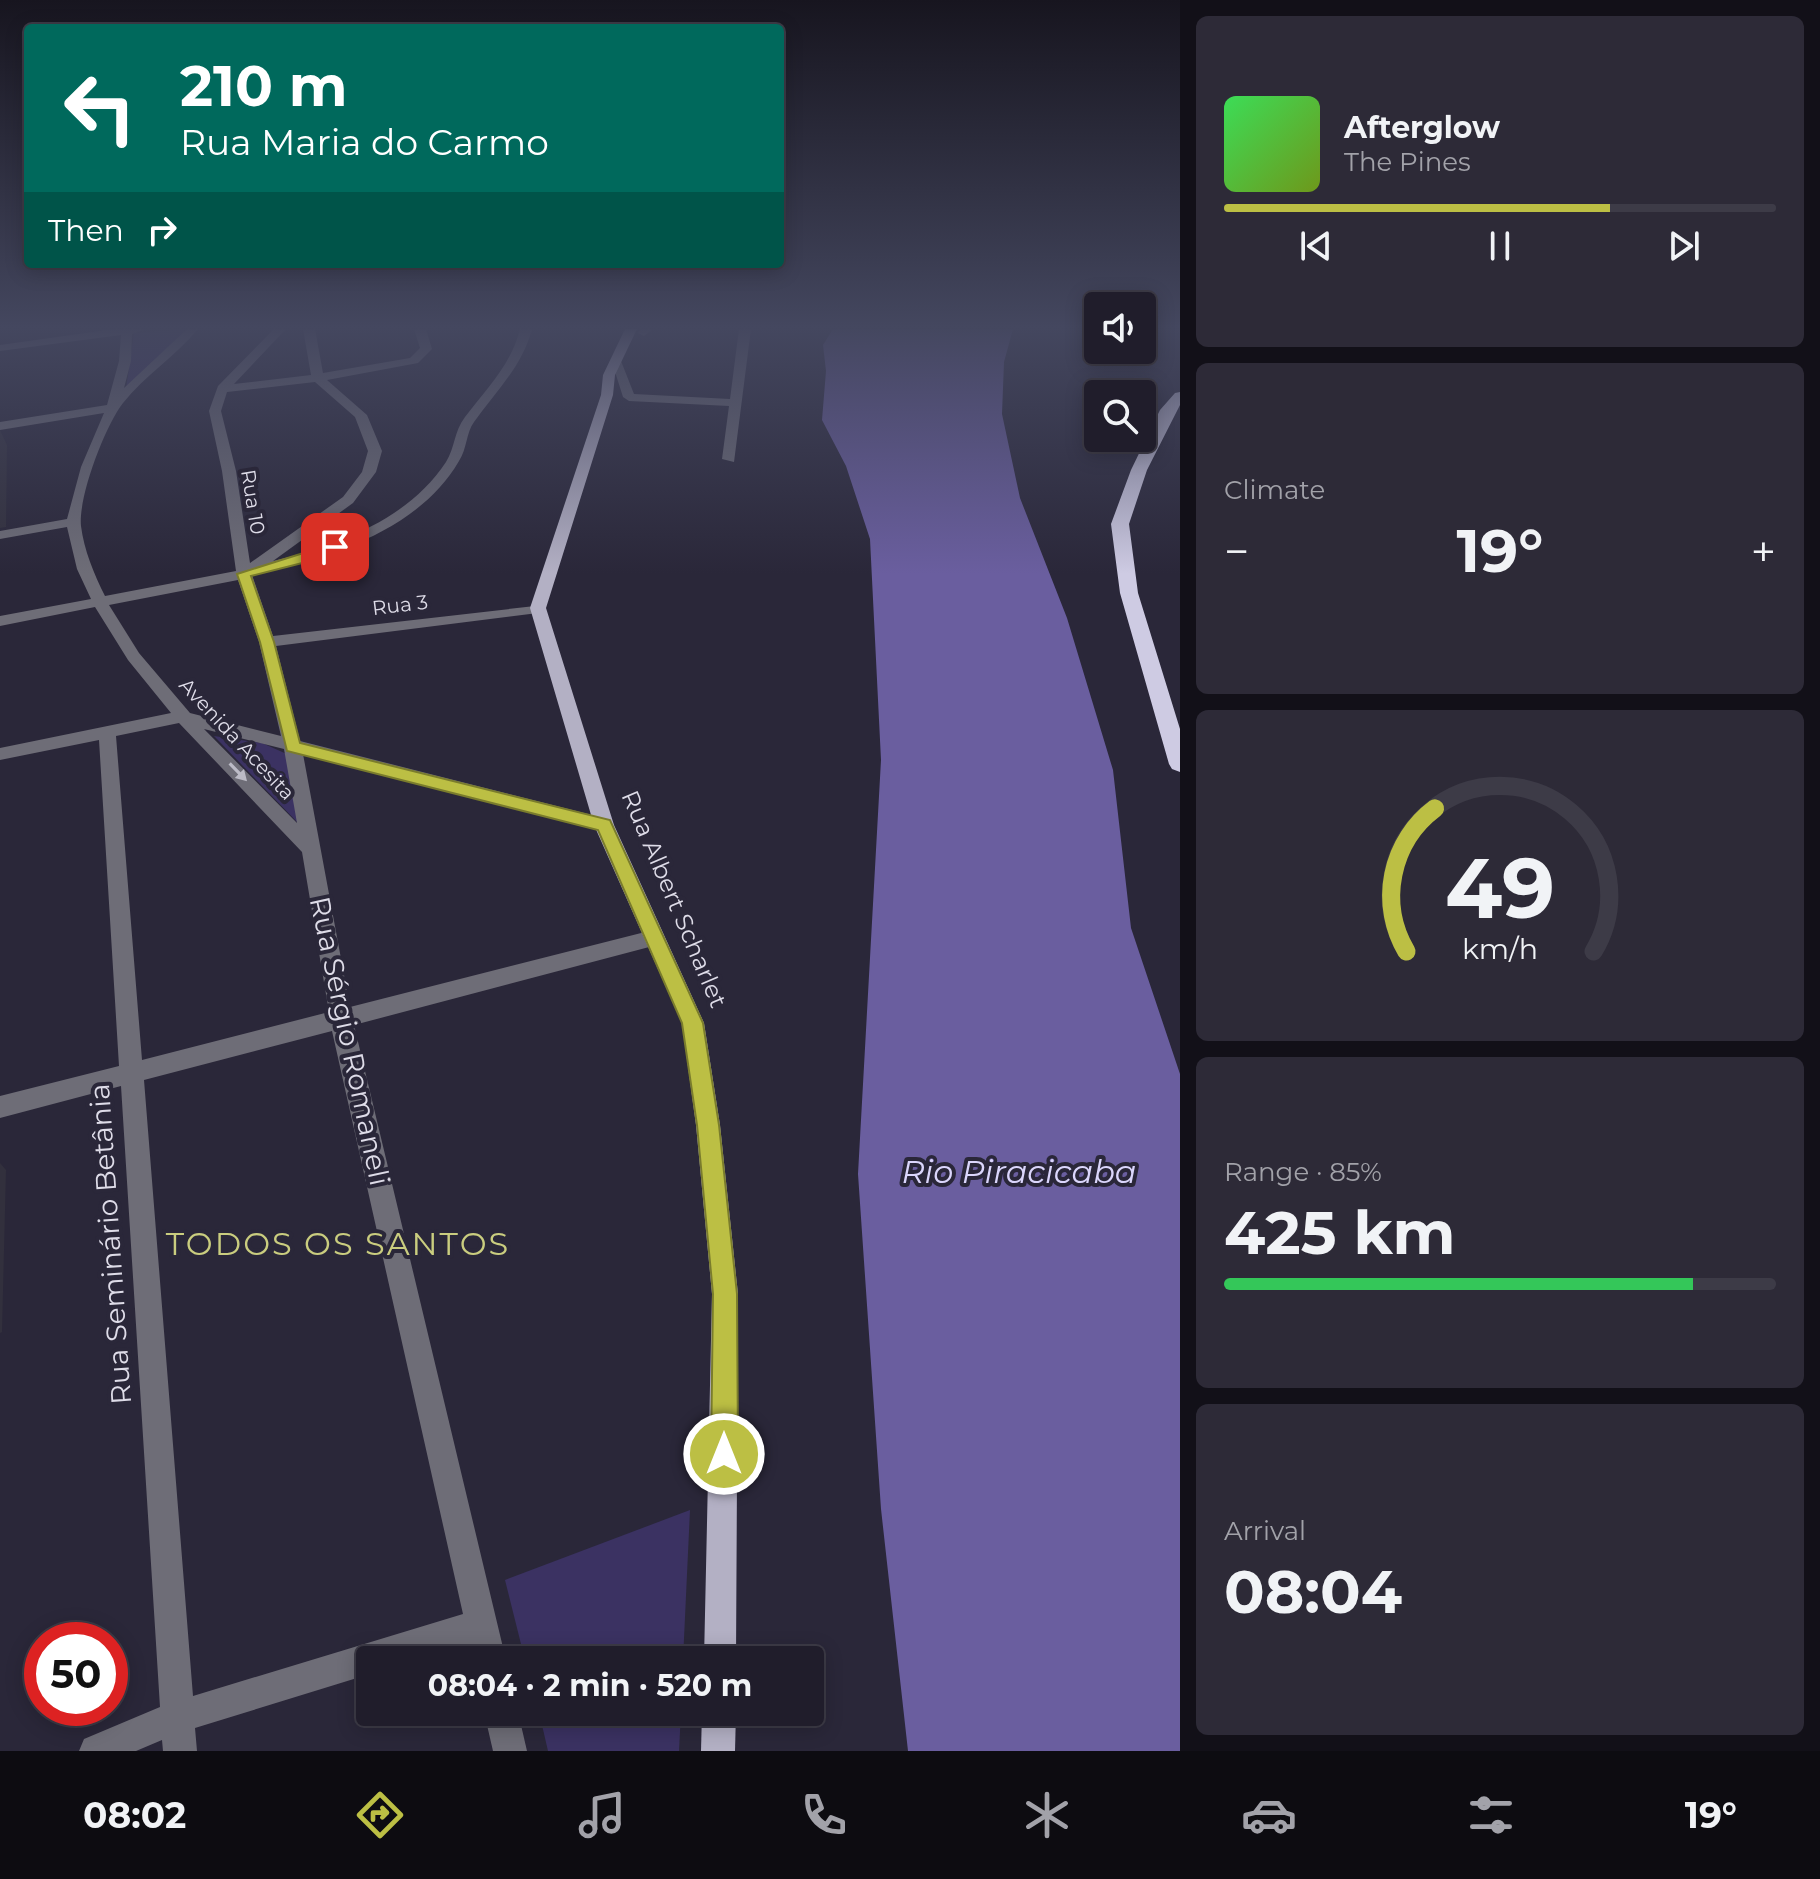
<!DOCTYPE html>
<html lang="en">
<head>
<meta charset="utf-8">
<style>
  :root { --surface:#201d2b; --page:#2d2a37; --text:#f1f3f6; --muted:#a2a2a9; --line:#3d3b47; --accent:#bcbf44 }
  body { margin:0; font-family:Montserrat,sans-serif; background:var(--page); color:var(--text); height:100vh; display:flex; flex-direction:column; font-size:30px; white-space:nowrap }
  * { box-sizing:border-box; margin:0 }
  p { font-size:26px; color:var(--muted) }
  .icon { flex:none; width:44px; height:44px; fill:none; stroke:currentColor; stroke-width:2; stroke-linecap:round; stroke-linejoin:round }
  .map { position:relative; flex:1; overflow:hidden }
  .panel { display:flex; flex-direction:column; gap:16px; padding:16px; background:#121018; width:640px }
  .panel>* { flex:none }
  .banner { position:absolute; left:24px; top:24px; width:760px; height:244px; border-radius:8px; box-shadow:0 4px 20px #0003,0 0 0 2px var(--line); background:#00695c; color:#fff; overflow:hidden }
  .buttons { position:absolute; left:1084px; top:292px; display:grid; gap:16px }
  .buttons a { display:grid; place-items:center; width:72px; height:72px; border-radius:8px; background:var(--surface); box-shadow:0 4px 20px #0003,0 0 0 2px var(--line); font-size:40px }
  .speed { position:absolute; left:24px; top:1622px; display:flex; gap:16px; font-size:40px; font-weight:700; text-align:center }
  .speed>* { display:grid; place-content:center; width:104px; height:104px; border-radius:50%; background:var(--surface); box-shadow:0 4px 20px #0003,0 0 0 2px var(--line); line-height:1 }
  .speed .limit { border:12px solid #d22; background:#fff; color:#111 }
  .pin { position:absolute; display:grid; place-items:center; width:68px; height:68px; color:#fff; margin:-34px; border-radius:16px; box-shadow:0 4px 12px #0006 }
  .me { position:absolute; width:88px; margin:-44px; rotate:0deg; stroke-linejoin:round; filter:drop-shadow(0 0 6px #0008) }
  .turn { display:flex; align-items:center; gap:28px; height:168px; padding:0 24px; font-size:36px }
  .turn .icon { width:104px; height:104px; stroke-width:2.5 }
  .turn b { display:block; font-size:56px; line-height:68px }
  .then { display:flex; align-items:center; height:76px; padding:0 24px; background:#0003; gap:16px; font-size:30px }
  .big { font-size:60px; font-weight:700; line-height:1.1 }
  .panel .widget { flex:1; display:flex; flex-direction:column; justify-content:center; gap:12px; min-width:0; padding:0 28px; border-radius:12px; background:var(--page) }
  .panel .dial { align-items:center; gap:0 }
  .dial svg { height:208px; overflow:visible; fill:none; stroke:var(--line); stroke-width:7; stroke-linecap:round; text-anchor:middle }
  .dial text { fill:var(--text); stroke:none }
  .song { display:flex; align-items:center; gap:24px }
  .cover { width:96px; height:96px; border-radius:12px; background:linear-gradient(135deg,hsl(130 70% 55%),hsl(80 70% 35%)) }
  .played { height:8px; border-radius:4px; background:linear-gradient(90deg,var(--accent) 70%,var(--line) 70%) }
  .keys { display:flex; justify-content:space-around; direction:ltr }
  .heat { display:flex; justify-content:space-between; align-items:center; font-size:44px; direction:ltr }
  .charge { height:12px; border-radius:6px; background:linear-gradient(90deg,#34c759 85%,var(--line) 0) }
  .trip { position:absolute; left:356px; top:1646px; width:468px; height:80px; border-radius:8px; background:var(--surface); box-shadow:0 4px 20px #0003,0 0 0 2px var(--line); font-weight:700; line-height:80px; text-align:center }
  .dock { display:flex; height:128px; justify-content:space-around; align-items:center; background:#0d0c11; color:var(--muted) }
  .dock .icon { width:56px; height:56px }
  .dock .selected { color:var(--accent) }
  .dock b { font-size:36px; color:var(--text) }
  main { display:flex; flex:1; min-height:0 }
  .map>svg:first-child { display:block }
  .green { fill:#3b3262 }
  .water { fill:#6a5e9f }
  .lines { fill:none; stroke-linecap:round; stroke-linejoin:round }
  .minor { fill:#6e6d77; fill-rule:evenodd }
  .major { fill:#b3b0c4; fill-rule:evenodd }
  .highway { fill:#cecbe3; fill-rule:evenodd }
  .shaded-wall { fill:#32303d }
  .oneway { fill:#bcbbc6 }
  .route { fill:#bcbf44; stroke:#7a7c2c; stroke-width:2 }
  .labels { text-anchor:middle; stroke-width:8; stroke-linejoin:round; paint-order:stroke }
  .far-street-label { font-size:20px; fill:#dedce8; stroke:#2a2739 }
  .street-label { font-size:24px; fill:#dedce8; stroke:#2a2739 }
  .near-street-label { font-size:28px; fill:#dedce8; stroke:#2a2739 }
  .near-water-label { font-size:32px; font-style:italic; fill:#dbd6fc; stroke:#2a2739 }
  .near-neighbourhood-label { font-size:32px; letter-spacing:2px; fill:#cacd7f; stroke:#2a2739 }
</style>
</head>
<body>
<main>
<div class="map">
<svg width="1180" height="1751" viewBox="0 0 1180 1751">
  <rect width="100%" height="100%" fill="#2a2739"/>
  <g class="green">
    <polygon points="185,329 178,341 126,389 134,333"/>
    <polygon points="214,736 262,743 289,755 298,823"/>
    <polygon points="690,1510 683,1660 525,1660 505,1580"/>
    <polygon points="539,1712 681,1712 679,1751 548,1751"/>
  </g>
  <polygon class="water" points="833,329 1013,329 1004,362 1002,414 1020,498 1067,618 1113,770 1131,928 1180,1074 1180,1751 908,1751 881,1509 858,1174 881,760 870,539 846,466 822,420 826,371 823,345"/>
  <g class="lines">
    <g class="minor">
      <path d="M114,329h32l-14,5 -1,27 -7,27 63,-59h11c-22,27 -53,46 -75,74 -18,23 -45,94 -42,123 3,24 13,48 24,70l131,-25 -14,-100 -13,-60 9,-25 56,-57h12l-52,55 77,-9 -8,-46h12l8,44 87,-15 10,-10 -6,-19h12l6,20 -14,14 -91,17 40,35 15,36 -6,21 -23,31 -80,58c63,-15 135,-41 173,-99 9,-14 8,-31 19,-45 22,-29 46,-52 55,-88h12c-10,38 -36,62 -58,93 -8,11 -7,27 -15,39 -25,43 -69,70 -114,87 -19,8 -82,20 -93,27l21,61 271,-31v6l-6,2 -262,33 24,95 304,77 10,7 -10,7 -301,-78 47,253 303,-77 7,2 4,6 -4,6 -7,2 -299,79 152,635h-32l-4,-16 -53,16h-47v14l-175,54 2,23h-34l-1,-11 -26,11h-57l5,-12 76,-32 -39,-621 -121,32v-22l119,-30 -20,-326 -99,20v-12l171,-35 -43,-53 -33,-53 -95,19v-10l91,-17 -14,-30 -10,-42 -67,12v-8l67,-12 14,-52 23,-54 -104,17v-8l107,-17 12,-44 2,-26 -121,16v-6zM315,382l40,35 13,34 -6,21 -19,25 -93,66 -14,-92 -15,-60 6,-19zM238,580l21,62 22,94 -91,-23 -51,-60 -30,-48zM179,723l123,129 27,160 -187,48 -26,-324zM204,729l80,20 13,74zM332,1031l131,583 -270,82 -49,-616z"/>
      <polygon points="641,329 653,329 644,336 638,333"/>
      <polygon points="739,329 751,329 734,462 722,459 729,406 629,401 623,397 611,359 621,361 634,394 730,399"/>
      <polygon points="484,1712 518,1712 527,1751 493,1751"/>
    </g>
    <g class="major">
      <polygon points="625,329 637,329 615,375 613,395 546,608 614,825 704,1023 720,1125 738,1294 736,1660 704,1660 712,1294 696,1125 682,1023 594,825 530,608 601,395 603,375"/>
      <polygon points="702,1712 736,1712 735,1751 701,1751"/>
    </g>
    <polygon class="highway" points="1180,392 1180,405 1147,470 1129,524 1138,593 1180,729 1180,772 1172,769 1169,764 1120,593 1111,524 1131,470 1160,410 1175,393"/>
  </g>
  <g class="shaded-wall">
    <polygon points="0,430 7,445 6,527 0,528"/>
    <polygon points="0,1163 6,1170 2,1332 0,1333"/>
  </g>
  <defs><path id="oneway-solid" d="M-6-.8H1V-3.2L6.5 0L1 3.2V.8H-6Z" transform="scale(2)"/></defs>
  <use class="oneway" href="#oneway-solid" transform="translate(238 772) rotate(46)"/>
  <linearGradient id="sky" x2="0" y2="1"><stop stop-color="#17151f"/><stop offset="0.57" stop-color="#44475f"/><stop offset="1" stop-color="#44475f" stop-opacity="0"/></linearGradient>
  <rect width="1180" height="574" fill="url(#sky)"/>
  <polygon class="route" points="335,543 339,544 339,550 318,559 251,576 274,642 300,743 610,820 703,1023 719,1125 737,1294 738,1454 734,1464 724,1468 715,1464 711,1454 713,1294 697,1125 682,1023 598,830 287,751 260,642 237,574"/>
  <g class="labels">
    <g class="far-street-label">
      <text transform="translate(253 502) rotate(81)" y="7">Rua 10</text>
      <text transform="translate(400 605) rotate(-7)" y="7">Rua 3</text>
      <text transform="translate(237 739) rotate(47)" y="7">Avenida Acesita</text>
    </g>
    <g class="street-label">
      <text transform="translate(674 899) rotate(67)" y="8">Rua Albert Scharlet</text>
    </g>
    <g class="near-street-label">
      <text transform="translate(350 1041) rotate(78)" y="10">Rua Sérgio Romaneli</text>
      <text transform="translate(110 1244) rotate(-94)" y="10">Rua Seminário Betânia</text>
    </g>
    <g class="near-water-label">
      <text x="1019" y="1183">Rio Piracicaba</text>
    </g>
    <g class="near-neighbourhood-label">
      <text x="338" y="1255">TODOS OS SANTOS</text>
    </g>
  </g>
</svg>
<div class="buttons">
<a><svg class="icon" aria-label="sound" viewBox="0 0 24 24"><path d="M4 9h4l5-4v14l-5-4H4zM17 9q2 3 0 6"/></svg></a>
<a><svg class="icon" aria-label="search" viewBox="0 0 24 24"><circle cx="10" cy="10" r="6"/><path d="M15 15l6 6"/></svg></a>
</div>
<div class="speed"><div class="limit">50</div></div>
<div class="pin" style="left:335px;top:547px;background:#d93025"><svg class="icon" aria-label="arrive" viewBox="0 0 24 24"><path d="M6 21V4h12l-3 4 3 4H6"/></svg></div>
<svg class="me" style="left:724px;top:1454px" viewBox="-20 -20 40 40"><circle r="17" fill="#bcbf44" stroke="#fff" stroke-width="3"/><path d="M0-11L8 9 0 5-8 9z" fill="#fff"/></svg>
<div class="trip">08:04 · 2 min · 520 m</div>
<div class="banner">
<div class="turn"><svg class="icon" aria-label="left" viewBox="0 0 24 24"><path d="M17 20v-9H6M10 6l-5 5 5 5"/></svg><div><b>210 m</b>Rua Maria do Carmo</div></div>
<div class="then">Then<svg class="icon" aria-label="right" viewBox="0 0 24 24"><path d="M7 20v-9h11M14 6l5 5-5 5"/></svg></div>
</div>
</div>
<section class="panel">
<div class="widget">
<div class="song"><i class="cover"></i><div><b>Afterglow</b><p>The Pines</p></div></div>
<div class="played"></div>
<div class="keys"><svg class="icon" aria-label="previous" viewBox="0 0 24 24"><path d="M18 5L8 12l10 7zM5 5v14"/></svg><svg class="icon" aria-label="pause" viewBox="0 0 24 24"><path d="M8 5v14M16 5v14"/></svg><svg class="icon" aria-label="next" viewBox="0 0 24 24"><path d="M6 5l10 7-10 7zM19 5v14"/></svg></div>
</div>
<div class="widget"><p>Climate</p>
<div class="heat"><a>−</a><b class="big">19°</b><a>+</a></div>
</div>
<div class="widget dial"><svg viewBox="0 0 100 80">
<path d="M14 69A42 42 0 1 1 86 69"/>
<path d="M14 69A42 42 0 0 1 25 14" stroke="#bcbf44"/>
<text x="50" y="56" font-size="32" font-weight="700">49</text>
<text x="50" y="72" font-size="11">km/h</text>
</svg></div>
<div class="widget"><p>Range · 85%</p><b class="big">425 km</b><div class="charge"></div></div>
<div class="widget"><p>Arrival</p><b class="big">08:04</b></div>
</section>
</main>
<nav class="dock">
<b>08:02</b>
<svg class="icon selected" aria-label="directions" viewBox="0 0 24 24"><path d="M12 3l9 9-9 9-9-9zM9 14v-3h6M13 9l2 2-2 2"/></svg>
<svg class="icon" aria-label="music" viewBox="0 0 24 24"><path d="M9 18V5l10-2v13"/><circle cx="6" cy="18" r="3"/><circle cx="16" cy="16" r="3"/></svg>
<svg class="icon" aria-label="phone" viewBox="0 0 24 24"><path d="M5 4h4l2 5-3 2q2 4 5 5l2-3 5 2v4C11 20 4 13 5 4z"/></svg>
<svg class="icon" aria-label="climate" viewBox="0 0 24 24"><path d="M12 3v18M4 7l16 10M4 17L20 7"/></svg>
<svg class="icon" aria-label="car" viewBox="0 0 24 24"><path d="M5 17H2v-5l4-1 3-4h7l3 4 3 1v5h-3M9 17h6M6 11h13"/><circle cx="7" cy="17" r="2"/><circle cx="17" cy="17" r="2"/></svg>
<svg class="icon" aria-label="filters" viewBox="0 0 24 24"><path d="M4 7h16M4 17h16"/><circle cx="9" cy="7" r="2"/><circle cx="15" cy="17" r="2"/></svg>
<b>19°</b>
</nav>
</body>
</html>
